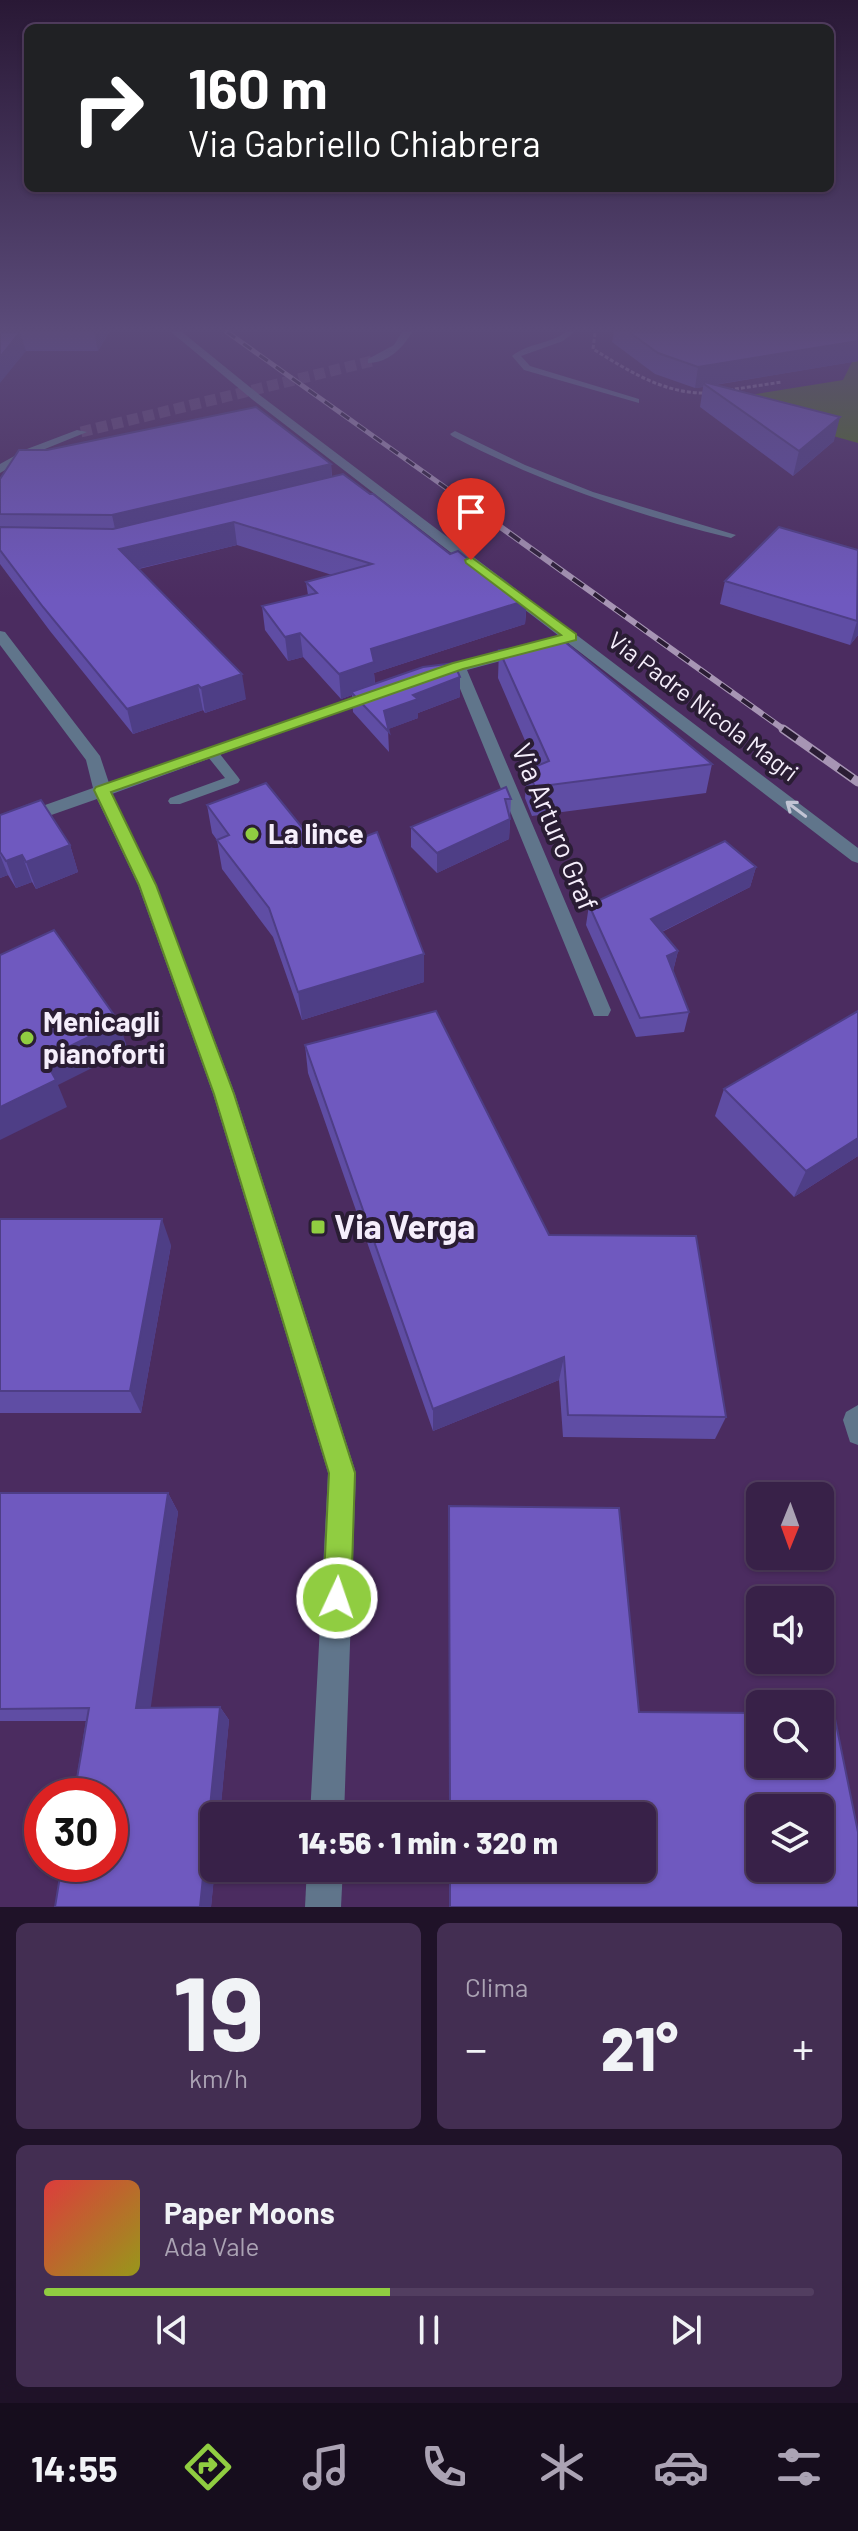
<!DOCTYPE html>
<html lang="it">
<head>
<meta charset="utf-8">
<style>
  :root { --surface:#382148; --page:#432e52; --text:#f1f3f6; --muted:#aba3b4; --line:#523e60; --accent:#90cd41 }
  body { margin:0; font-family:Barlow,sans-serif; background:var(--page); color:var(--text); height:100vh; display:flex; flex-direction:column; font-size:30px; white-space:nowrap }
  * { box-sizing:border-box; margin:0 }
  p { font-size:26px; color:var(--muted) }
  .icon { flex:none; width:44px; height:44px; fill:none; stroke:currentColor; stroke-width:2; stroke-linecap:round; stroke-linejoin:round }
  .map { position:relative; height:1907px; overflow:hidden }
  .panel { display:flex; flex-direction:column; gap:16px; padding:16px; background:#1f1228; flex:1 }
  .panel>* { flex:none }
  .top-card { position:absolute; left:24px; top:24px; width:810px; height:168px; border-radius:12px; box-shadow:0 2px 6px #0004,0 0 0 2px var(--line); background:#202124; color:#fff; overflow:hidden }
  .needle { width:52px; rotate:181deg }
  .controls { position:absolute; left:746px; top:1482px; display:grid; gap:16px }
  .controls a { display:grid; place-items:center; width:88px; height:88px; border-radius:12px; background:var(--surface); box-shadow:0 2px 6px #0004,0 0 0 2px var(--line); font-size:40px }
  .speed { position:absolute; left:24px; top:1778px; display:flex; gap:16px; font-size:40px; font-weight:700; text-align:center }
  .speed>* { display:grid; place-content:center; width:104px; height:104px; border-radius:50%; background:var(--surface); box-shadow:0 2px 6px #0004,0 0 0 2px var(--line); line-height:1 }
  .speed .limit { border:12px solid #d22; background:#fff; color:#111 }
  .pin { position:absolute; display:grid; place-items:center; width:68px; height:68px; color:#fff; margin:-82px -34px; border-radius:50% 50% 50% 0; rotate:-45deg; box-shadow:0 0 8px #0007 }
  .pin .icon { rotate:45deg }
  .me { position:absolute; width:88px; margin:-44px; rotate:3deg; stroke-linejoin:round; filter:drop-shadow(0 0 6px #0008) }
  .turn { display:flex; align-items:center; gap:28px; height:168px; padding:0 32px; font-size:36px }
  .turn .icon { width:104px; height:104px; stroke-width:2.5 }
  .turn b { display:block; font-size:56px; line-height:68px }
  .big { font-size:60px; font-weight:800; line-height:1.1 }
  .panel .tile { flex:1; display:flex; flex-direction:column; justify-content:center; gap:12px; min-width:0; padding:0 28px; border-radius:12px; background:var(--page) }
  .panel .dial { align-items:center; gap:0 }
  .dial b { font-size:104px; line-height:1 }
  .song { display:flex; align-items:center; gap:24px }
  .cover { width:96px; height:96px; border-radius:12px; background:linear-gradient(135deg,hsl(0 70% 55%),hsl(60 70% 35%)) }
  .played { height:8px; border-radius:4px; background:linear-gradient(90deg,var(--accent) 45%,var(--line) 45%) }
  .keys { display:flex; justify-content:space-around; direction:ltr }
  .heat { display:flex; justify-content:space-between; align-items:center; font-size:44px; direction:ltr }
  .panel .tiles { flex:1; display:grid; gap:16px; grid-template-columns:1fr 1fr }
  .tile:last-child { grid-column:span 2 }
  .trip { position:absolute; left:200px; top:1802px; width:456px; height:80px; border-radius:12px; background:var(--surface); box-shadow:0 2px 6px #0004,0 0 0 2px var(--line); font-weight:800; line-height:80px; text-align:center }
  .tab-bar { display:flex; height:128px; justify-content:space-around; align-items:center; background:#160d1d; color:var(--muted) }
  .tab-bar .icon { width:56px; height:56px }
  .tab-bar .current { color:var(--accent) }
  .tab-bar b { font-size:36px; color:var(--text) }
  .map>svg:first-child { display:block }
  .forest { fill:#4b7015 }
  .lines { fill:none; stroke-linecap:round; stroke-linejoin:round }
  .minor-tunnel { stroke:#644977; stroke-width:11; stroke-dasharray:11 5; stroke-linecap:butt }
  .path { stroke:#907b9f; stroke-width:3; stroke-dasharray:4 2; stroke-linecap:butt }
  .service { fill:#60758b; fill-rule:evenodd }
  .minor { fill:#60758b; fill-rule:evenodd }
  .rail-far2-casing { stroke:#a795b4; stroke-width:5 }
  .rail-far1-casing { stroke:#a795b4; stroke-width:6 }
  .rail-casing { stroke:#a795b4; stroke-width:9 }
  .rail-far2 { stroke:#2a1d34; stroke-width:3; stroke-dasharray:10; stroke-linecap:butt }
  .rail-far1 { stroke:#2a1d34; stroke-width:4; stroke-dasharray:13; stroke-linecap:butt }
  .rail { stroke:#2a1d34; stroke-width:6; stroke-dasharray:17; stroke-linecap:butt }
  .wall { fill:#5f4da4 }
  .shaded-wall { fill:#4e3e86 }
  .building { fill:#6f59bf; stroke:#4e3e86; stroke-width:2; fill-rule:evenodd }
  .oneway { stroke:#c1c4d4 }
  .route { fill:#90cd41; stroke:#5e852a; stroke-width:2 }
  .poi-dot { fill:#90cd41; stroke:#2a1d34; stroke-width:3 }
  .labels { text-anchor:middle; stroke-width:8; stroke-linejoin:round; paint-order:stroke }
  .far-street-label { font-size:24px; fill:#f5eefb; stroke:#2a1d34 }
  .street-label { font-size:28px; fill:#f5eefb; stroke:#2a1d34 }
  .poi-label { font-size:28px; font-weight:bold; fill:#f5eefb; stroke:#2a1d34; text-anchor:start }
  .near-poi-label { font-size:34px; font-weight:bold; fill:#f5eefb; stroke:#2a1d34; text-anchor:start }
</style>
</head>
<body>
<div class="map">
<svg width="858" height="1907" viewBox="0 0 858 1907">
  <rect width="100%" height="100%" fill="#4b2c60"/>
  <polygon class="forest" points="858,350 858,443 762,416 738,397 843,380"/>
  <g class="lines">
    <polyline class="minor-tunnel" points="81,432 372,361"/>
    <g class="path">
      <path d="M595,333l-2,16c36,22 71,45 114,44"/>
      <polyline points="729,390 782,382"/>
    </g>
    <g class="service">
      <path d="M566,332h8l-11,9 -42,15 9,10 109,33v4l-115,-33 -12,-14c16,-13 38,-12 54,-24z"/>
      <path d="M455,431l70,34 68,27 143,43 -5,3c-98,-24 -190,-55 -279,-102l-2,-2z"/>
      <polygon points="211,748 216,749 238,777 240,780 238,783 180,804 170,804 168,801 170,798 225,778 204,752"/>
      <polygon points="858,1405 858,1445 850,1442 843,1420 846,1412"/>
    </g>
    <g class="minor">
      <polygon points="171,332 182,332 261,396 858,848 858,863 852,861 568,643 467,670 611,1010 608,1016 594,1016 454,674 433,680 425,675 453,663 559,636 253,400"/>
      <path d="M402,332h10c-9,16 -24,31 -44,31v-4l26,-14z"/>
      <polygon points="77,430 87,432 35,453 0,473 0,464 27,449"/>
      <polygon points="0,631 5,632 100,756 109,783 370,692 376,690 384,695 112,794 156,885 235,1094 356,1473 344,1816 310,1816 328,1473 213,1094 138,885 97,799 0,833 0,821 93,788 86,760 0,645"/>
      <polygon points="307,1868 343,1868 341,1907 305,1907"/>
    </g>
    <g class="rail-far2-casing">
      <polyline id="rail-far2" points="227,332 470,505"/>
    </g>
    <g class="rail-far1-casing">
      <polyline id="rail-far1" points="467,503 786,731"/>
    </g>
    <g class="rail-casing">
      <polyline id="rail" points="783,729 858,782"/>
    </g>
    <use href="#rail-far2" class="rail-far2"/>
    <use href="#rail-far1" class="rail-far1"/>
    <use href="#rail" class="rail"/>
  </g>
  <g class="wall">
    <polygon points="0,332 109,332 98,351 26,351"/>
    <polygon points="614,332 858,332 858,361 715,385 834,441 793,476 700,407 703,387 695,388 655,374 612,342"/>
    <polygon points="331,464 332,477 450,554 527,600 525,624 374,673 375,684 460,697 418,713 418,718 388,729 389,752 353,712 352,695 341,699 303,657 288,661 265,630 262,606 308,595 306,582 332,575 237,545 139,569 246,699 205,713 203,710 133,734 50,631 0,564 0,479"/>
    <polygon points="858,550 858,635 850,645 720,604 725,581"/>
    <polygon points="499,650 712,764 706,793 532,816 525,798 527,770 536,766 498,678"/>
    <polygon points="506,787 511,799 509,839 437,873 411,847 411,827"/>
    <polygon points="207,805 313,841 424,954 424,982 302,1020 273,937 222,869 217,840 212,833"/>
    <polygon points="0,815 70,845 78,872 36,889 32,882 16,888 8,875 0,878"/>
    <polygon points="756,867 750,887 662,932 678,951 673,971 689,1012 684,1032 636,1037 586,925 589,905"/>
    <polygon points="858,1011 858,1156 794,1197 715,1116 724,1089"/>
    <polygon points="305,1045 549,1235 726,1417 715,1439 563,1437 559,1380 433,1431 308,1073"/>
    <polygon points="0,1219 171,1245 141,1413 0,1413"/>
    <polygon points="0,1493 168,1493 178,1512 150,1708 220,1707 229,1720 211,1907 55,1907 86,1721 0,1721"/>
    <polygon points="449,1506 639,1712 858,1907 449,1907 449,1868 642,1868 642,1816 449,1816"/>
  </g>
  <g class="shaded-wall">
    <polygon points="20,332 26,351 0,383 0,357"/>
    <polygon points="94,332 109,332 98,351"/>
    <polygon points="858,341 858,361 707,386 704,384 703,387 695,388 698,367"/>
    <polygon points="840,417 834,441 793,476 799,451"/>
    <polygon points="331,464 332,487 117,538 112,515"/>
    <polygon points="234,522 237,545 124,572 119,549"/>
    <polygon points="527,600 525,624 374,673 375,687 351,692 352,695 341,699 339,674 371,649"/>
    <polygon points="858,620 858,635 850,645 857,621"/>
    <polygon points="300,633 303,657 288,661 285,637"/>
    <polygon points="242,674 246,699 205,713 201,688"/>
    <polygon points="460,677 460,697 418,713 418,718 386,730 384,711 413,695"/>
    <polygon points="198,685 203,710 133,734 127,709"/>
    <polygon points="510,819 509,839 437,873 437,853"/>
    <polygon points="70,845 78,872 36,889 26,862"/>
    <polygon points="0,855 8,875 0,878"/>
    <polygon points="22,855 32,882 16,888 6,861"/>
    <polygon points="756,867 750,887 647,939 651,919"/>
    <polygon points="678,951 673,971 667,956"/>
    <polygon points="424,954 424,982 302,1020 298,992"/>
    <polygon points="119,1022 128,1050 58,1085 67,1107 0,1140 0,1107 44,1059"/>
    <polygon points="858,1138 858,1156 794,1197 806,1171"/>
    <polygon points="162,1219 171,1245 141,1413 130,1391"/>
    <polygon points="564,1357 559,1380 433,1431 433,1409"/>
    <polygon points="168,1493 178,1512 149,1720 136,1708"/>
    <polygon points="220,1707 229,1720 220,1816 214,1816 214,1868 215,1868 211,1907 200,1907"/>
  </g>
  <g class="building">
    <polygon points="0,332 20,332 0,357"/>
    <polygon points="629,332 858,332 858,341 698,367 658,353"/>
    <polygon points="704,382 840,417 799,451 704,384"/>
    <polygon points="256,407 331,464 112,515 0,514 0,479 19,450 47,450"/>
    <polygon points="343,474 370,494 373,494 450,554 458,551 494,580 501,578 527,600 371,649 374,662 339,674 300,633 285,637 262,606 317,593 306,582 372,564 234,522 119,549 242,674 201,688 198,685 127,709 43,607 0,550 0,527 113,529"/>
    <polygon points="779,527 858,550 857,621 725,581"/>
    <polygon points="565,642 712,764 535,787 527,770 549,761 499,650"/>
    <polygon points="454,663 460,677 413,695 418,699 384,711 389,732 351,692 423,667"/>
    <polygon points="266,783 313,841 353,826 364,837 377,832 424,954 298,992 269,908 217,840 229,835 207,805"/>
    <polygon points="506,787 511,799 505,799 510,819 437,853 411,827"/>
    <polygon points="41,800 70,845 26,862 22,855 6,861 0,852 0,815"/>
    <polygon points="725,841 756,867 651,919 678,951 667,956 689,1012 640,1018 589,905"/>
    <polygon points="54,930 119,1022 44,1059 56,1080 0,1107 0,955"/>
    <polygon points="436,1011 549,1235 696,1236 726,1417 568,1415 564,1357 433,1409 305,1045"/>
    <polygon points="858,1011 858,1138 806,1171 724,1089"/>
    <polygon points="0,1219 162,1219 130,1391 0,1391"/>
    <polygon points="0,1493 168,1493 136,1708 220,1707 200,1907 55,1907 62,1864 110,1864 110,1796 74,1796 89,1708 0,1709"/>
    <path d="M449,1506l170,2 20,204 121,1v51h60v-51l14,1 24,118v75h-408v-39h192v-52h-192zM760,1808h60v60h-60z"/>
  </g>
  <defs><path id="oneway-shaft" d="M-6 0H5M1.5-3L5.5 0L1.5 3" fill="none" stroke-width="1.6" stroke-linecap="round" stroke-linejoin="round" transform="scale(2)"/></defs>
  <use class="oneway" href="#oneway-shaft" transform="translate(796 809) rotate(-143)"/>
  <linearGradient id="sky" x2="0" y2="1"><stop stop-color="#291835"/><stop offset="0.55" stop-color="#5b4b7a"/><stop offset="1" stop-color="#5b4b7a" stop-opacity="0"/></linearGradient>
  <rect width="858" height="599" fill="url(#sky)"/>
  <polygon class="route" points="471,557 576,634 576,640 463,669 111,792 156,885 234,1094 355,1473 351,1598 347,1608 337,1612 327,1608 323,1598 329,1473 214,1094 139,885 94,790 96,787 453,663 561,635 466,563 465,560"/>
  <g class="poi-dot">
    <circle cx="252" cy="834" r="8"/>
    <circle cx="27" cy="1038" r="8"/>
    <rect x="310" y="1219" width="16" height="16" rx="4"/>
  </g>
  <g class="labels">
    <g class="far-street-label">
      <text transform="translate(703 707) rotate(37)" y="8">Via Padre Nicola Magri</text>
    </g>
    <g class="street-label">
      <text transform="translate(555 827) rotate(67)" y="10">Via Arturo Graf</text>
    </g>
    <g class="poi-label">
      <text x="268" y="844">La lince</text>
      <text x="43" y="1032">Menicagli<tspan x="43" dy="32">pianoforti</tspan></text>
    </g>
    <g class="near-poi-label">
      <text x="334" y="1239">Via Verga</text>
    </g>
  </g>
</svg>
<div class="controls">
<a><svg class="needle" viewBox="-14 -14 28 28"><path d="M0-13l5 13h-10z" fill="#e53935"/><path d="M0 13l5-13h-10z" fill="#aba3b4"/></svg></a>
<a><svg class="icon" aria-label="sound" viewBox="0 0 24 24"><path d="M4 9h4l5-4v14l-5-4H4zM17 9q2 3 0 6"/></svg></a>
<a><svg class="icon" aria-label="search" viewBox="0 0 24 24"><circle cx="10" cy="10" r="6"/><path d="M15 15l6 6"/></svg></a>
<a><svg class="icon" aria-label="layers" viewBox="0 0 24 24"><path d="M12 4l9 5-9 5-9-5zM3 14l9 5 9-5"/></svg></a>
</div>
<div class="speed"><div class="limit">30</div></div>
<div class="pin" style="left:471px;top:560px;background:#d93025"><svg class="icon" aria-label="arrive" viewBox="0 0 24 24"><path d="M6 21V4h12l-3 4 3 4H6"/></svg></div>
<svg class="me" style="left:337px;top:1598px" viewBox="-20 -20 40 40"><circle r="17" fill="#90cd41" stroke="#fff" stroke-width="3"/><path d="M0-11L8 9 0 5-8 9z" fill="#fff"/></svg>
<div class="trip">14:56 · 1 min · 320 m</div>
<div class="top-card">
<div class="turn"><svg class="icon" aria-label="right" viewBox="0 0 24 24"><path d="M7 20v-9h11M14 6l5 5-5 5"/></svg><div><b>160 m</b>Via Gabriello Chiabrera</div></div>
</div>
</div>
<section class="panel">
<div class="tiles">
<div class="tile dial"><b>19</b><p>km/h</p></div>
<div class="tile"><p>Clima</p>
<div class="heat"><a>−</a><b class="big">21°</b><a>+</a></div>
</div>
<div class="tile">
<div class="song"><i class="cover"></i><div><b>Paper Moons</b><p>Ada Vale</p></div></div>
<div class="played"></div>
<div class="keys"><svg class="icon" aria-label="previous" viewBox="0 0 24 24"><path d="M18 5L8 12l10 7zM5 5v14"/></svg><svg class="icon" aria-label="pause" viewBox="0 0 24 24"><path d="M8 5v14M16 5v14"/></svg><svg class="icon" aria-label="next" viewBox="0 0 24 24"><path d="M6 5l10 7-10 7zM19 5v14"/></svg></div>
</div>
</div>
</section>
<nav class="tab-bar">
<b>14:55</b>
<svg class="icon current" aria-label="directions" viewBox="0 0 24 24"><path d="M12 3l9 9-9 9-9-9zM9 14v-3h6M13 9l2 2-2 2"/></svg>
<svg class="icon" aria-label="music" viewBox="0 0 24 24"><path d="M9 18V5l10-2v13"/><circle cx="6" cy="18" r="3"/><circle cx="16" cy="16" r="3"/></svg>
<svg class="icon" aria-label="phone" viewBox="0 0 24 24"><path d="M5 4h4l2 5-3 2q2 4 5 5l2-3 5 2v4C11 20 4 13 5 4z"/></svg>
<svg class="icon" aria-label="climate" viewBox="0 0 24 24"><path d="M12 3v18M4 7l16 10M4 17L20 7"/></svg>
<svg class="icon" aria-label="car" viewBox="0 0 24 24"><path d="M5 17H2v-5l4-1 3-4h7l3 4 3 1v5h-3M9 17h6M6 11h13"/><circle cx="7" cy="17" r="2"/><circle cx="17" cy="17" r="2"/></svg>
<svg class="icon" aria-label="filters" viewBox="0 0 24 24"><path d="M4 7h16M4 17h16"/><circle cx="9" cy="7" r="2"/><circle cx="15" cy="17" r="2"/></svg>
</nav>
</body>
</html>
